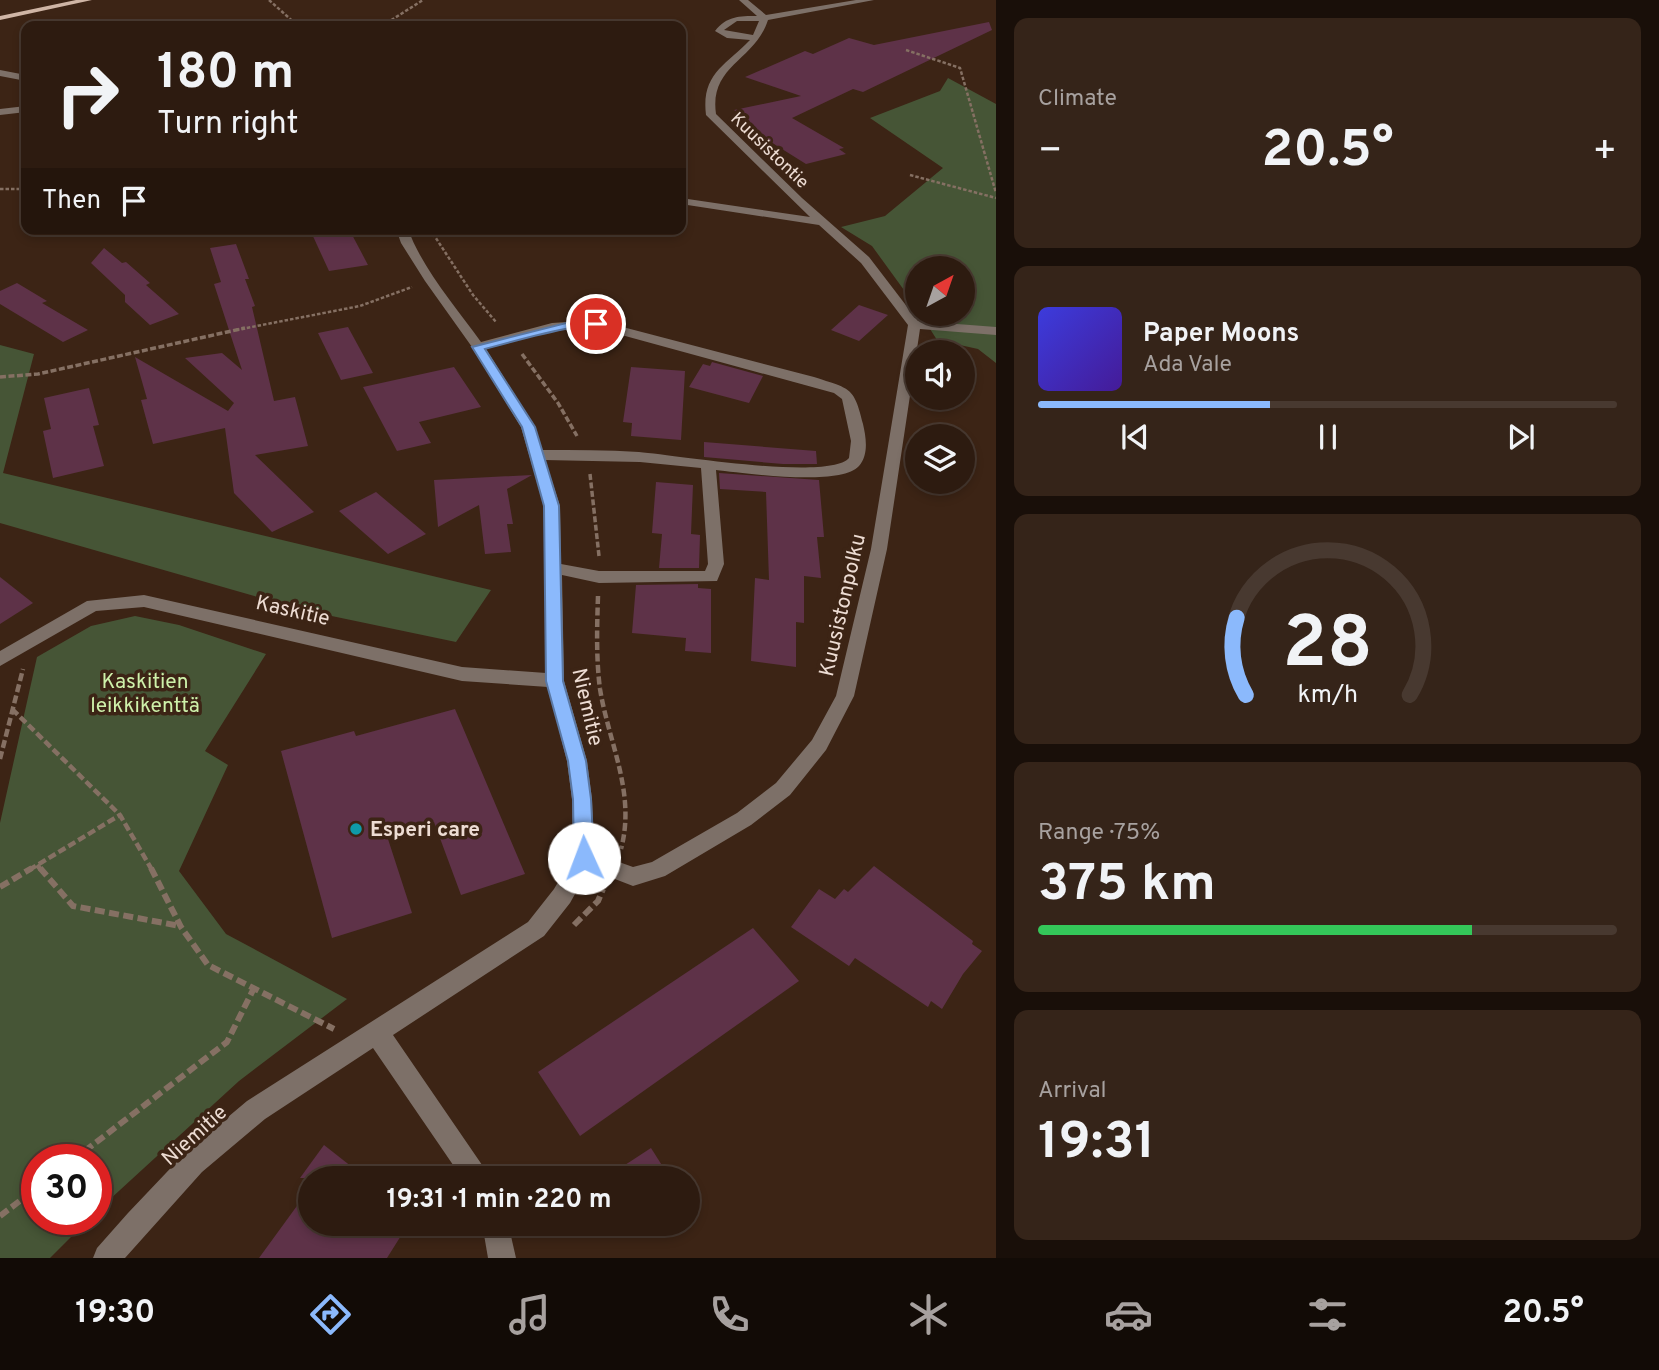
<!DOCTYPE html>
<html lang="en">
<head>
<meta charset="utf-8">
<style>
  :root { --surface:#2d1b10; --page:#352419; --text:#f1f3f6; --muted:#a7a19f; --line:#483930; --accent:#8bb9fc }
  body { margin:0; font-family:Overpass,sans-serif; background:var(--page); color:var(--text); height:100vh; display:flex; flex-direction:column; font-size:26px; white-space:nowrap }
  * { box-sizing:border-box; margin:0 }
  p { font-size:23px; color:var(--muted) }
  .icon { flex:none; width:38px; height:38px; fill:none; stroke:currentColor; stroke-width:2; stroke-linecap:round; stroke-linejoin:round }
  .map { position:relative; flex:1; overflow:hidden }
  .panel { display:flex; flex-direction:column; gap:18px; padding:18px; background:#190f09; width:663px }
  .panel>* { flex:none }
  .top-card { position:absolute; left:21px; top:21px; width:665px; height:214px; border-radius:14px; box-shadow:0 4px 10px #0003,0 0 0 2px var(--line); background:#2d1b10; color:var(--text); overflow:hidden }
  .needle { width:46px; rotate:40deg }
  .fabs { position:absolute; left:905px; top:256px; display:grid; gap:14px }
  .fabs a { display:grid; place-items:center; width:70px; height:70px; border-radius:50%; background:var(--surface); box-shadow:0 4px 10px #0003,0 0 0 2px var(--line); font-size:35px }
  .speed { position:absolute; left:21px; top:1144px; display:flex; gap:14px; font-size:35px; font-weight:700; text-align:center }
  .speed>* { display:grid; place-content:center; width:91px; height:91px; border-radius:50%; background:var(--surface); box-shadow:0 4px 10px #0003,0 0 0 2px var(--line); line-height:1 }
  .speed .limit { border:10px solid #d22; background:#fff; color:#111 }
  .pin { position:absolute; display:grid; place-items:center; width:60px; height:60px; color:#fff; margin:-30px; border:4px solid #fff; border-radius:50%; box-shadow:0 2px 7px #0007 }
  .me { position:absolute; width:77px; margin:-38px; rotate:358deg; stroke-linejoin:round; filter:drop-shadow(0 0 5px #0008) }
  .turn { display:flex; align-items:center; gap:24px; height:147px; padding:0 21px; font-size:32px }
  .turn .icon { width:91px; height:91px; stroke-width:2.5 }
  .turn b { display:block; font-size:49px; line-height:60px }
  .then { display:flex; align-items:center; height:66px; padding:0 21px; background:#0003; gap:14px; font-size:26px }
  .big { font-size:52px; font-weight:700; line-height:1.1 }
  .panel .card { flex:1; display:flex; flex-direction:column; justify-content:center; gap:10px; min-width:0; padding:0 24px; border-radius:14px; background:var(--page) }
  .panel .dial { align-items:center; gap:0 }
  .dial svg { height:182px; overflow:visible; fill:none; stroke:var(--line); stroke-width:7; stroke-linecap:round; text-anchor:middle }
  .dial text { fill:var(--text); stroke:none }
  .song { display:flex; align-items:center; gap:21px }
  .cover { width:84px; height:84px; border-radius:10px; background:linear-gradient(135deg,hsl(240 70% 55%),hsl(260 70% 35%)) }
  .played { height:7px; border-radius:4px; background:linear-gradient(90deg,var(--accent) 40%,var(--line) 40%) }
  .keys { display:flex; justify-content:space-around; direction:ltr }
  .heat { display:flex; justify-content:space-between; align-items:center; font-size:38px; direction:ltr }
  .charge { height:10px; border-radius:5px; background:linear-gradient(90deg,#34c759 75%,var(--line) 0) }
  .trip { position:absolute; left:298px; top:1166px; width:402px; height:70px; border-radius:35px; background:var(--surface); box-shadow:0 4px 10px #0003,0 0 0 2px var(--line); font-weight:700; line-height:70px; text-align:center }
  .dock { display:flex; height:112px; justify-content:space-around; align-items:center; background:#120b06; color:var(--muted) }
  .dock .icon { width:49px; height:49px }
  .dock .active { color:var(--accent) }
  .dock b { font-size:32px; color:var(--text) }
  main { display:flex; flex:1; min-height:0 }
  .map>svg:first-child { display:block }
  .green { fill:#465536 }
  .building { fill:#5e3248 }
  .lines { fill:none; stroke-linecap:round; stroke-linejoin:round }
  .path-far3 { stroke:#857063; stroke-width:2.5; stroke-dasharray:3.5 2; stroke-linecap:butt }
  .path-far2 { stroke:#857063; stroke-width:3.5; stroke-dasharray:6 2.5; stroke-linecap:butt }
  .path-far1 { stroke:#857063; stroke-width:4.5; stroke-dasharray:8 3.5; stroke-linecap:butt }
  .path { stroke:#857063; stroke-width:6; stroke-dasharray:10 4.5; stroke-linecap:butt }
  .minor { fill:#7d7068; fill-rule:evenodd }
  .major { fill:#cfb5a5; fill-rule:evenodd }
  .route { fill:#8bb9fc; stroke:#5a78a4; stroke-width:2 }
  .culture-dot { fill:#0f9aa8; stroke:#3c2415; stroke-width:2.5 }
  .labels { text-anchor:middle; stroke-width:7; stroke-linejoin:round; paint-order:stroke }
  .far-street-label { font-size:18px; fill:#eddcd3; stroke:#3c2415 }
  .street-label { font-size:21px; fill:#eddcd3; stroke:#3c2415 }
  .park-label { font-size:21px; fill:#cef1aa; stroke:#3c2415 }
  .poi-label { font-size:21px; font-weight:bold; fill:#eddcd3; stroke:#3c2415; text-anchor:start }
</style>
</head>
<body>
<main>
<div class="map">
<svg width="996" height="1258" viewBox="0 0 996 1258">
  <rect width="100%" height="100%" fill="#3c2415"/>
  <g class="green">
    <polygon points="948,78 996,104 996,363 978,349 937,340 920,313 962,313 962,268 917,268 917,308 872,246 841,227 885,216 943,168 870,118 940,91"/>
    <polygon points="0,345 34,354 3,473 491,590 456,642 303,610 0,523"/>
    <polygon points="135,616 179,625 266,654 205,751 228,765 179,871 226,934 347,999 239,1081 96,1212 96,1160 37,1160 37,1220 88,1220 50,1258 0,1258 0,823 37,657 91,626"/>
  </g>
  <g class="building">
    <polygon points="989,22 992,30 863,92 853,89 792,118 844,148 839,149 846,154 806,164 742,124 746,123 738,118 744,116 734,110 801,96 745,77 805,51 813,54 849,38 874,45"/>
    <polygon points="349,229 368,265 329,271 312,234"/>
    <polygon points="236,244 249,279 245,279 255,306 252,307 274,401 295,397 308,446 255,455 314,512 272,532 234,493 225,428 153,444 141,400 147,399 135,357 228,411 234,403 185,358 222,353 242,370 214,284 221,282 210,248"/>
    <polygon points="104,248 122,263 126,262 150,283 146,285 179,314 150,325 125,302 125,295 91,263"/>
    <polygon points="17,283 47,301 42,303 88,330 63,342 0,304 0,291"/>
    <polygon points="859,305 888,315 859,341 831,330"/>
    <polygon points="348,327 373,373 341,380 318,333"/>
    <polygon points="712,362 763,376 749,403 689,387 703,364 710,366"/>
    <polygon points="454,367 481,407 419,422 431,443 397,451 363,387"/>
    <polygon points="631,367 685,371 681,440 631,436 632,423 623,422"/>
    <polygon points="89,388 99,425 93,426 104,466 53,478 43,431 51,429 44,398"/>
    <polygon points="704,442 816,451 817,464 783,464 704,457"/>
    <polygon points="719,473 819,480 824,537 817,537 821,578 804,576 804,623 796,622 796,667 751,661 755,578 769,580 766,492 720,489"/>
    <polygon points="532,475 507,489 513,524 507,524 511,552 485,554 479,505 438,527 434,480"/>
    <polygon points="656,482 693,485 691,534 700,535 699,568 659,568 662,534 652,533"/>
    <polygon points="376,492 426,534 388,554 339,511"/>
    <polygon points="0,577 33,603 0,624"/>
    <polygon points="698,584 698,588 711,589 711,653 685,651 686,638 632,633 636,585"/>
    <polygon points="455,709 525,874 461,895 434,822 387,836 412,913 332,938 281,751 354,731 356,736"/>
    <polygon points="874,866 973,941 972,944 982,951 963,974 942,1009 931,1001 928,1007 855,958 849,966 791,927 819,889 835,899 844,889 848,892"/>
    <polygon points="753,928 799,981 580,1136 538,1072"/>
    <polygon points="324,1145 366,1178 300,1178"/>
    <polygon points="651,1148 670,1178 605,1178"/>
    <polygon points="310,1188 310,1223 409,1223 387,1258 259,1258"/>
  </g>
  <g class="lines">
    <g class="path-far3">
      <polyline points="269,0 298,26"/>
      <polyline points="382,26 423,0"/>
      <polyline points="906,50 960,68 996,193"/>
      <polyline points="910,175 996,198"/>
      <polyline points="0,189 26,189"/>
      <polyline points="430,229 473,295 496,322"/>
      <polyline points="236,330 360,306 412,287"/>
    </g>
    <g class="path-far2">
      <polyline points="522,354 558,403 577,436"/>
      <polyline points="0,377 38,374 245,328"/>
      <polyline points="590,474 599,556"/>
    </g>
    <g class="path-far1">
      <path d="M598,596c-1,31 -2,62 2,93 9,55 36,104 21,160"/>
      <polyline points="12,709 120,815 152,870"/>
      <polyline points="0,759 23,669"/>
      <polyline points="37,865 41,870"/>
      <polyline points="29,870 120,815"/>
    </g>
    <g class="path">
      <polyline points="40,868 73,906 180,926"/>
      <polyline points="151,868 181,927 208,965 334,1029"/>
      <polyline points="0,887 32,868"/>
      <polyline points="574,925 598,901 603,889"/>
      <polyline points="73,1160 227,1042 253,990"/>
      <polyline points="0,1216 37,1188"/>
    </g>
    <g class="minor">
      <path d="M739,0h9l18,15 90,-15h18l-106,20c-13,41 -59,45 -52,94l86,84 67,59 49,64 78,6v8l-76,-6 -33,220 -33,147 -28,54 -36,45 -39,30 -86,51 -32,10 -44,-17 -19,34 -26,33 -151,99 98,143h-29l-89,-130 -108,71 -63,53 -77,86h-32l4,-10 31,-35 56,-59 63,-53 281,-179 26,-33 19,-32 -1,-58 -5,-38 -19,-74 -86,-6 -318,-74 -48,4 -96,55v-15l87,-50 57,-6 318,72 84,6 -2,-167 -23,-79 -49,-80 -47,-66 -24,-38 -5,-14h12c15,41 48,78 73,113l71,-19 44,-3 218,57c36,12 40,9 49,47 3,13 6,31 -4,42 -19,21 -115,7 -143,4l8,94 -7,17 -118,2 -37,-8 2,106 23,80 5,38 2,54 39,14 19,-5 85,-49 39,-30 36,-43 24,-44 35,-147 37,-224 -47,-62 -42,-38 -138,-21v-6l129,19 -104,-102c-5,-41 19,-49 44,-75l-23,-2 -12,-7c12,-15 24,-15 42,-15zM737,21h22l-6,14 -29,-5zM581,327l15,1 238,65 8,6 9,42 -2,17c-20,23 -174,-3 -210,-6 -32,-2 -64,-2 -97,-2l-7,-23 -49,-78 66,-18zM545,460l95,2 61,6 7,96 -3,7h-106l-38,-7 -1,-58z"/>
      <polygon points="0,70 26,75 26,81 0,76"/>
      <polygon points="26,106 26,112 0,115 0,109"/>
      <polygon points="482,1223 508,1223 516,1258 488,1258"/>
    </g>
    <polygon class="major" points="76,0 92,0 0,20 0,16"/>
  </g>
  <path class="route" d="M582,319l20,5c-7,6 -21,2 -31,4 -29,5 -57,13 -86,21l50,78 24,79 4,175 23,80 5,38 3,59 -3,6 -7,3 -7,-3 -3,-6 -1,-59 -5,-38 -22,-80 -2,-175 -22,-79 -50,-80z"/>
  <circle class="culture-dot" cx="356" cy="829" r="7"/>
  <g class="labels">
    <g class="far-street-label">
      <text transform="translate(770 150) rotate(44)" y="6">Kuusistontie</text>
    </g>
    <g class="street-label">
      <text transform="translate(842 605) rotate(-77)" y="7">Kuusistonpolku</text>
      <text transform="translate(293 610) rotate(13)" y="7">Kaskitie</text>
      <text transform="translate(588 707) rotate(77)" y="7">Niemitie</text>
      <text transform="translate(194 1135) rotate(-42)" y="7">Niemitie</text>
    </g>
    <g class="park-label">
      <text x="145" y="688">Kaskitien<tspan x="145" dy="24">leikkikenttä</tspan></text>
    </g>
    <g class="poi-label">
      <text x="370" y="836">Esperi care</text>
    </g>
  </g>
</svg>
<div class="fabs">
<a><svg class="needle" viewBox="-14 -14 28 28"><path d="M0-13l5 13h-10z" fill="#e53935"/><path d="M0 13l5-13h-10z" fill="#a7a19f"/></svg></a>
<a><svg class="icon" aria-label="sound" viewBox="0 0 24 24"><path d="M4 9h4l5-4v14l-5-4H4zM17 9q2 3 0 6"/></svg></a>
<a><svg class="icon" aria-label="layers" viewBox="0 0 24 24"><path d="M12 4l9 5-9 5-9-5zM3 14l9 5 9-5"/></svg></a>
</div>
<div class="speed"><div class="limit">30</div></div>
<div class="pin" style="left:596px;top:324px;background:#d93025"><svg class="icon" aria-label="arrive" viewBox="0 0 24 24"><path d="M6 21V4h12l-3 4 3 4H6"/></svg></div>
<svg class="me" style="left:584px;top:858px" viewBox="-20 -20 40 40"><circle r="19" fill="#fff"/><path d="M0-13L10 11 0 6-10 11z" fill="#8bb9fc"/></svg>
<div class="trip">19:31 · 1 min · 220 m</div>
<div class="top-card">
<div class="turn"><svg class="icon" aria-label="right" viewBox="0 0 24 24"><path d="M7 20v-9h11M14 6l5 5-5 5"/></svg><div><b>180 m</b>Turn right</div></div>
<div class="then">Then<svg class="icon" aria-label="arrive" viewBox="0 0 24 24"><path d="M6 21V4h12l-3 4 3 4H6"/></svg></div>
</div>
</div>
<section class="panel">
<div class="card"><p>Climate</p>
<div class="heat"><a>−</a><b class="big">20.5°</b><a>+</a></div>
</div>
<div class="card">
<div class="song"><i class="cover"></i><div><b>Paper Moons</b><p>Ada Vale</p></div></div>
<div class="played"></div>
<div class="keys"><svg class="icon" aria-label="previous" viewBox="0 0 24 24"><path d="M18 5L8 12l10 7zM5 5v14"/></svg><svg class="icon" aria-label="pause" viewBox="0 0 24 24"><path d="M8 5v14M16 5v14"/></svg><svg class="icon" aria-label="next" viewBox="0 0 24 24"><path d="M6 5l10 7-10 7zM19 5v14"/></svg></div>
</div>
<div class="card dial"><svg viewBox="0 0 100 80">
<path d="M14 69A42 42 0 1 1 86 69"/>
<path d="M14 69A42 42 0 0 1 10 35" stroke="#8bb9fc"/>
<text x="50" y="56" font-size="32" font-weight="700">28</text>
<text x="50" y="72" font-size="11">km/h</text>
</svg></div>
<div class="card"><p>Range · 75%</p><b class="big">375 km</b><div class="charge"></div></div>
<div class="card"><p>Arrival</p><b class="big">19:31</b></div>
</section>
</main>
<nav class="dock">
<b>19:30</b>
<svg class="icon active" aria-label="directions" viewBox="0 0 24 24"><path d="M12 3l9 9-9 9-9-9zM9 14v-3h6M13 9l2 2-2 2"/></svg>
<svg class="icon" aria-label="music" viewBox="0 0 24 24"><path d="M9 18V5l10-2v13"/><circle cx="6" cy="18" r="3"/><circle cx="16" cy="16" r="3"/></svg>
<svg class="icon" aria-label="phone" viewBox="0 0 24 24"><path d="M5 4h4l2 5-3 2q2 4 5 5l2-3 5 2v4C11 20 4 13 5 4z"/></svg>
<svg class="icon" aria-label="climate" viewBox="0 0 24 24"><path d="M12 3v18M4 7l16 10M4 17L20 7"/></svg>
<svg class="icon" aria-label="car" viewBox="0 0 24 24"><path d="M5 17H2v-5l4-1 3-4h7l3 4 3 1v5h-3M9 17h6M6 11h13"/><circle cx="7" cy="17" r="2"/><circle cx="17" cy="17" r="2"/></svg>
<svg class="icon" aria-label="filters" viewBox="0 0 24 24"><path d="M4 7h16M4 17h16"/><circle cx="9" cy="7" r="2"/><circle cx="15" cy="17" r="2"/></svg>
<b>20.5°</b>
</nav>
</body>
</html>
